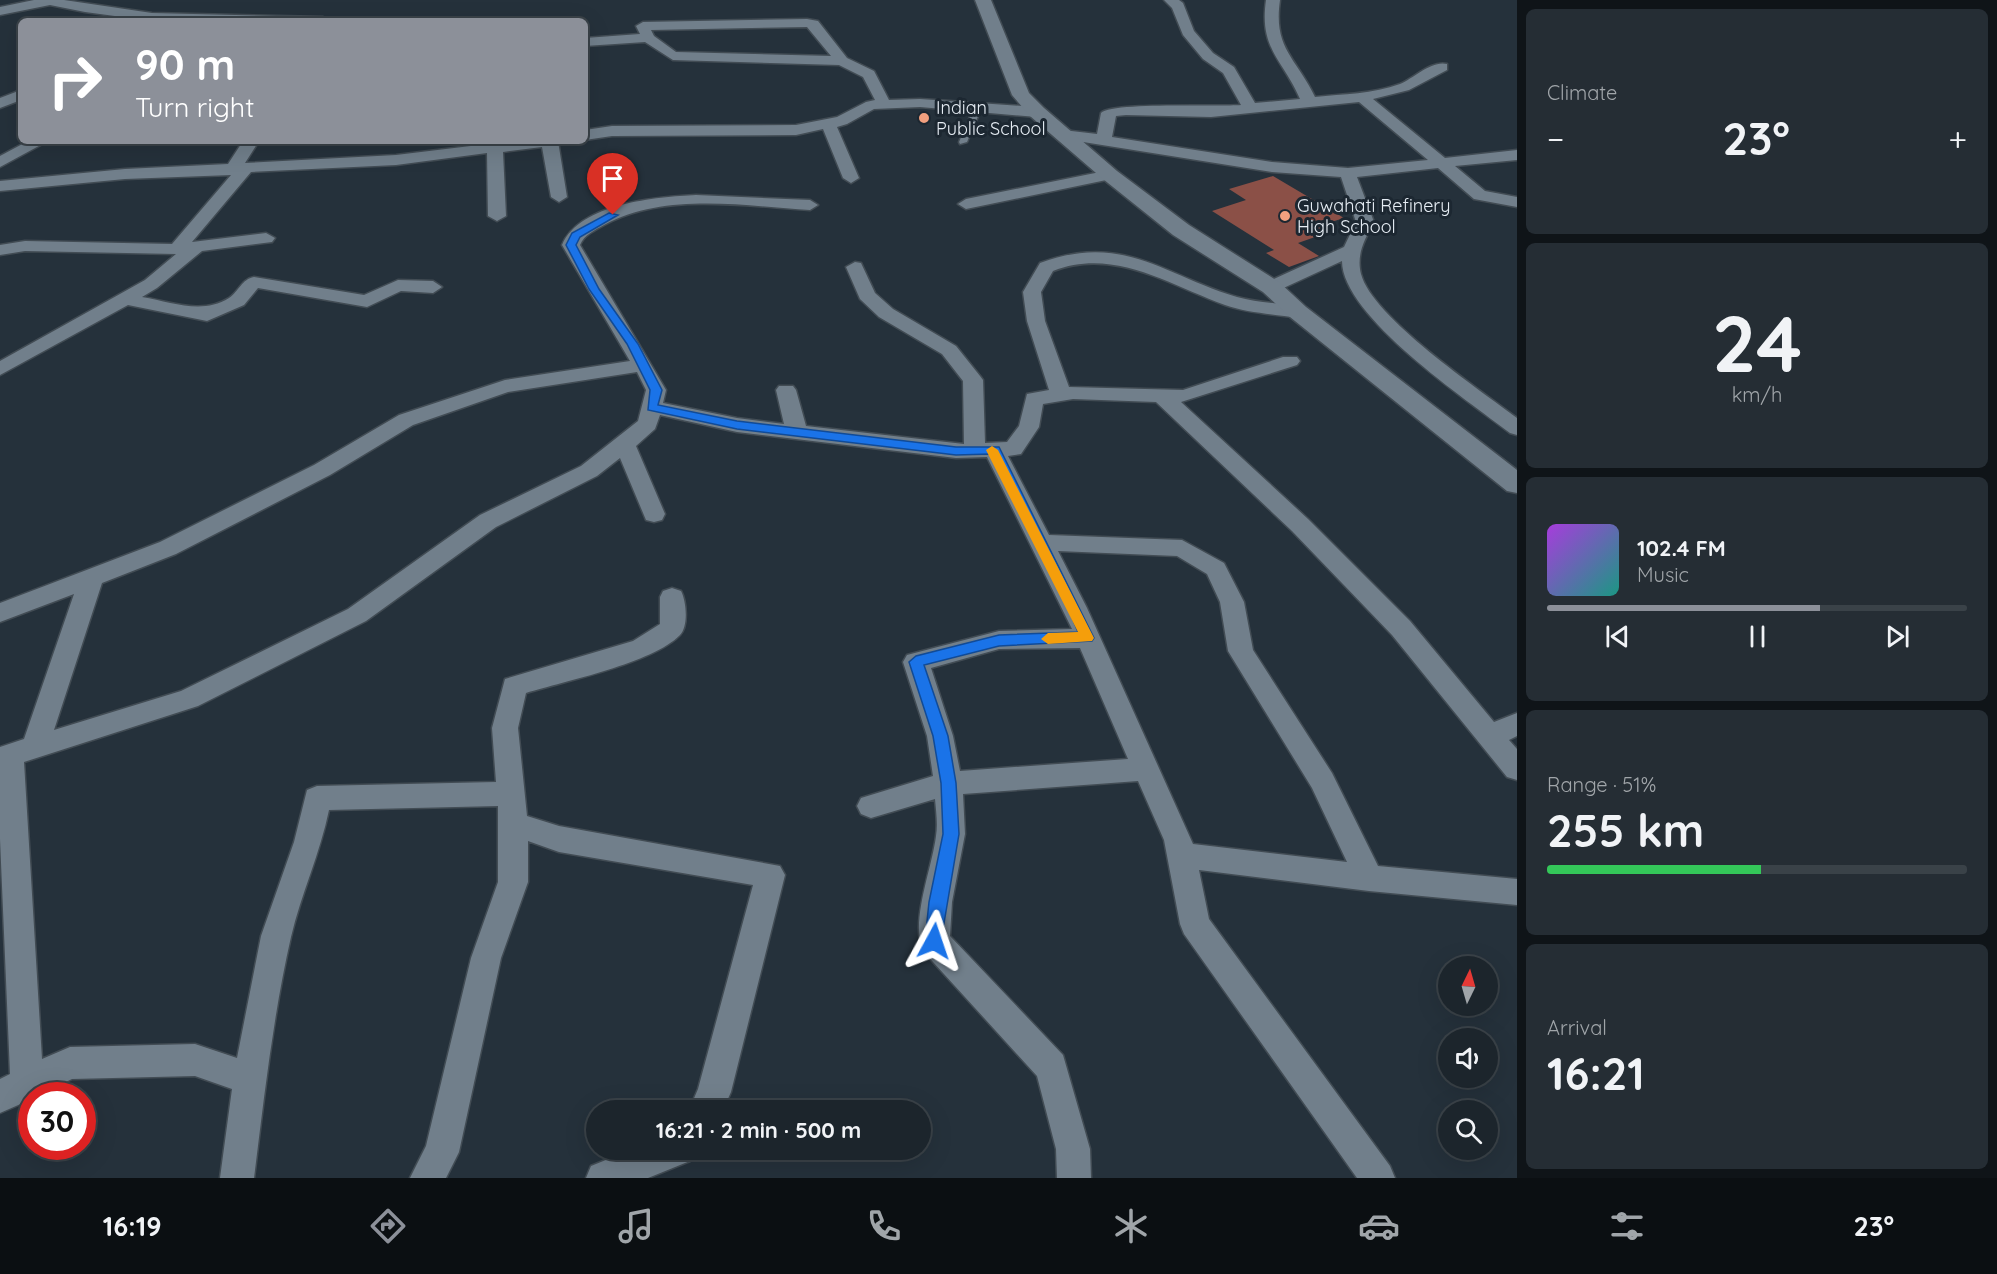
<!DOCTYPE html>
<html lang="en">
<head>
<meta charset="utf-8">
<style>
  :root { --surface:#1c252c; --page:#252d34; --text:#f1f3f6; --muted:#a0a5a9; --line:#3a4248; --accent:#8c9099 }
  body { margin:0; font-family:Quicksand,sans-serif; background:var(--page); color:var(--text); height:100vh; display:flex; flex-direction:column; font-size:22px; white-space:nowrap }
  * { box-sizing:border-box; margin:0 }
  p { font-size:20px; color:var(--muted) }
  .icon { flex:none; width:33px; height:33px; fill:none; stroke:currentColor; stroke-width:2; stroke-linecap:round; stroke-linejoin:round }
  .map { position:relative; flex:1; overflow:hidden }
  .details { display:flex; flex-direction:column; gap:9px; padding:9px; background:#0f1418; width:480px }
  .details>* { flex:none }
  .hud { position:absolute; left:18px; top:18px; width:570px; height:126px; border-radius:9px; box-shadow:0 6px 24px #0002,0 0 0 2px var(--line); background:#8c9099; color:#fff; overflow:hidden }
  .needle { width:39px; rotate:5deg }
  .buttons { position:absolute; left:1438px; top:956px; display:grid; gap:12px }
  .buttons a { display:grid; place-items:center; width:60px; height:60px; border-radius:50%; background:var(--surface); box-shadow:0 6px 24px #0002,0 0 0 2px var(--line); font-size:30px }
  .speed { position:absolute; left:18px; top:1082px; display:flex; gap:12px; font-size:30px; font-weight:700; text-align:center }
  .speed>* { display:grid; place-content:center; width:78px; height:78px; border-radius:50%; background:var(--surface); box-shadow:0 6px 24px #0002,0 0 0 2px var(--line); line-height:1 }
  .speed .limit { border:9px solid #d22; background:#fff; color:#111 }
  .pin { position:absolute; display:grid; place-items:center; width:51px; height:51px; color:#fff; margin:-62px -26px; border-radius:50% 50% 50% 0; rotate:-45deg; box-shadow:0 0 6px #0007 }
  .pin .icon { rotate:45deg }
  .me { position:absolute; width:66px; margin:-33px; rotate:5deg; stroke-linejoin:round; filter:drop-shadow(0 0 4px #0008) }
  .turn { display:flex; align-items:center; gap:21px; height:126px; padding:0 18px; font-size:27px }
  .turn .icon { width:78px; height:78px; stroke-width:2.5 }
  .turn b { display:block; font-size:42px; line-height:51px }
  .big { font-size:45px; font-weight:700; line-height:1.1 }
  .details .card { flex:1; display:flex; flex-direction:column; justify-content:center; gap:9px; min-width:0; padding:0 21px; border-radius:9px; background:var(--page) }
  .details .dial { align-items:center; gap:0 }
  .dial b { font-size:78px; line-height:1 }
  .song { display:flex; align-items:center; gap:18px }
  .cover { width:72px; height:72px; border-radius:9px; background:linear-gradient(135deg,hsl(280 70% 55%),hsl(170 70% 35%)) }
  .played { height:6px; border-radius:3px; background:linear-gradient(90deg,var(--accent) 65%,var(--line) 65%) }
  .keys { display:flex; justify-content:space-around; direction:ltr }
  .heat { display:flex; justify-content:space-between; align-items:center; font-size:33px; direction:ltr }
  .charge { height:9px; border-radius:4px; background:linear-gradient(90deg,#34c759 51%,var(--line) 0) }
  .trip { position:absolute; left:586px; top:1100px; width:345px; height:60px; border-radius:30px; background:var(--surface); box-shadow:0 6px 24px #0002,0 0 0 2px var(--line); font-weight:700; line-height:60px; text-align:center }
  .tabs { display:flex; height:96px; justify-content:space-around; align-items:center; background:#0b0f12; color:var(--muted) }
  .tabs .icon { width:42px; height:42px }
  .tabs .selected { color:var(--accent) }
  .tabs b { font-size:27px; color:var(--text) }
  main { display:flex; flex:1; min-height:0 }
  .map>svg:first-child { display:block }
  .building { fill:#8b5047 }
  .lines { fill:none; stroke-linecap:round; stroke-linejoin:round }
  .service-casing { stroke:#424c54; stroke-width:3 }
  .minor-casing { stroke:#424c54; stroke-width:3 }
  .tertiary-casing { stroke:#424c54; stroke-width:3 }
  .service { fill:#717f8b; fill-rule:evenodd }
  .minor { fill:#717f8b; fill-rule:evenodd }
  .tertiary { fill:#717f8b; fill-rule:evenodd }
  .route { fill:#1a73e8; stroke:#114b97; stroke-width:1.5 }
  .slow { fill:#f59e0b }
  .poi-dot { fill:#f2a07f; stroke:#1c2731; stroke-width:2 }
  .labels { text-anchor:middle; stroke-width:6; stroke-linejoin:round; paint-order:stroke }
  .far-poi-label { font-size:18px; fill:#e6edf4; stroke:#1c2731; text-anchor:start }
</style>
</head>
<body>
<main>
<div class="map">
<svg width="1517" height="1178" viewBox="0 0 1517 1178">
  <rect width="100%" height="100%" fill="#25313b"/>
  <polygon class="building" points="1273,176 1344,218 1325,224 1335,230 1298,243 1319,256 1289,267 1266,253 1274,250 1212,211 1246,200 1229,189"/>
  <g class="lines">
    <g class="service-casing">
      <polygon id="service" points="975,105 982,107 967,142 960,144 959,142"/>
    </g>
    <g class="minor-casing">
      <g id="minor">
        <polygon points="34,0 64,0 152,13 323,17 330,21 152,21 85,12 50,5 0,15 0,7"/>
        <path d="M1164,0h15l4,3 11,28 19,22 21,14 21,36 45,-4c-18,-41 -41,-50 -34,-99h14c-7,49 16,57 35,97 28,-3 58,-3 85,-13 14,-6 32,-24 47,-20v6l-38,20 -36,9 72,59 72,-8v10l-62,6 30,25 32,6v10l-43,-8 -36,-31 -81,9 17,45c-9,17 -18,32 -13,52 11,43 119,116 156,144v17l-7,-2c-43,-33 -168,-117 -168,-172l-65,30 -6,2 -9,-6 3,-4 79,-36 12,-25 -15,-45 -69,-5 -214,-34 -3,-3 3,-3 5,-2 34,4 4,-21c10,-11 116,-6 140,-8l-18,-32 -20,-14 -20,-24 -11,-27zM1359,102l69,58 -80,8 -76,-6 -160,-25 4,-21 10,-1 85,2z"/>
        <path d="M807,19l11,2 29,37 27,13 15,29 31,-1 117,8 8,5 -8,5 -117,-10 -46,2 -27,15 -10,3 22,51 -8,5 -8,-5 -20,-49 -27,6 -184,1 -27,4v-10l27,-4 184,-1 41,-8 29,-15 9,-2 -12,-23 -24,-12 -166,-5 -28,-18 -60,4v-8l55,-4 -4,-8 7,-4zM807,27l24,29 -155,-4 -22,-16 -3,-6z"/>
        <polygon points="21,90 21,100 0,108 0,98"/>
        <polygon points="28,141 48,141 0,167 0,156"/>
        <path d="M243,141h16l-14,22 151,-8 116,-14h46l9,56 -8,5 -8,-5 -9,-50 -39,5 3,64 -9,5 -9,-5 -1,-63 -91,12 -145,7 -59,70 74,-9 9,5 -3,4 -70,9 -45,37 -15,9c30,5 60,18 87,1 10,-7 13,-19 25,-21l110,18 34,-15 35,1 9,6 -9,6 -32,-2 -34,16 -109,-19 -14,17 -37,16 -79,-16 -128,70v-14l145,-81 31,-26 -151,-3 -25,4v-10l25,-4 147,3 59,-69 -106,4 -125,12v-10l125,-12 103,-5z"/>
        <polygon points="1110,170 1118,175 1116,178 966,209 958,204 966,199"/>
        <path d="M696,195l114,5 8,5 -8,5c-66,-4 -145,-18 -206,15 -9,5 -20,10 -24,20l86,145 -3,13 74,15 47,6 -8,-34 3,-4h14l3,4 10,36 158,18 -1,-63 -21,-27 -63,-37 -19,-18 -14,-32 9,-5 6,1 14,30 18,16 63,37 24,30 3,4 2,63 22,-1 12,-16 8,-32 22,-4 -22,-69 -4,-29 17,-29c83,-31 123,12 197,34 21,6 46,6 68,11l2,4 -2,4 -7,2c-23,-4 -51,-5 -73,-13 -56,-20 -111,-58 -172,-34l-12,21 4,29 24,66 114,3 100,-33h14l3,4 -3,4 -116,37 127,117 102,102 84,101 23,-9v23l-8,4 8,9v31l-10,-3 -115,-142 -100,-104 -136,-129 -83,-3 -30,5 -4,23 -18,27 -13,2 41,79 133,5 42,23 20,39 9,48 79,123 46,93 139,13v26l-148,-14 -170,-21 10,49 181,247 5,12h-38l-173,-244 -4,-10 -16,-84 -26,-59 -175,13 2,40 -13,68 -2,34 113,119 27,94 1,29h-34l-1,-29 -19,-73 -114,-125c-13,-30 9,-82 13,-115 2,-12 0,-25 -1,-37l-64,19 -10,-4 -4,-8 4,-8 72,-22 -6,-40 -24,-74 4,-7 92,-24 73,-2 -85,-172 -31,1 -219,-26 -77,-17 -5,14 -19,17 29,68 -3,6 -8,2 -8,-2 -26,-62 -23,18 -101,51 -130,94 -168,85 -174,56 18,297 28,-12 125,-3 42,14 24,-122 33,-94 13,-52 10,-4 179,-4 -4,-54 13,-49 128,-38 27,-17v-27l3,-6 9,-3 9,3c5,9 8,35 -1,44 -27,28 -115,46 -154,58l-8,35 9,88 32,10 221,40 5,9 -54,217 -8,18h-34l9,-21 55,-204 -194,-33 -31,-11v41l-27,76 -42,194 -13,26h-36l16,-32 45,-188 27,-76v-76l-169,4c-9,44 -28,84 -38,127 -18,79 -27,161 -37,241h-34l12,-89 -37,-13 -123,3 -33,16h-7v4l-32,14v-34l10,-5 -10,-235v-92l24,-8 50,-145 -74,28v-19l160,-61 154,-77 85,-50 106,-35 125,-19 -68,-116c18,-42 95,-48 134,-50zM637,372l9,18 -8,31 -57,45 -101,49 -132,94 -167,82 -127,39 48,-147 74,-29 154,-79 83,-50 95,-33zM1058,551l119,5 30,18 13,28 8,49 84,137 35,74 -154,-18 -106,-236zM1080,648l48,111 -168,12 -7,-35 -22,-68 68,-19z"/>
        <polygon points="633,1149 695,1149 690,1161 648,1178 586,1178 591,1166"/>
      </g>
    </g>
    <g class="tertiary-casing">
      <polygon id="tertiary" points="975,0 991,0 1029,93 1044,108 1117,171 1189,225 1279,282 1306,307 1517,470 1517,493 1507,491 1290,317 1263,292 1173,235 1103,179 1030,116 1012,95"/>
    </g>
    <use href="#service" class="service"/>
    <use href="#minor" class="minor"/>
    <use href="#tertiary" class="tertiary"/>
  </g>
  <polygon class="route" points="609,213 618,215 580,237 576,245 599,289 638,344 662,390 658,405 737,421 956,447 999,447 1094,638 1092,641 999,646 924,665 948,736 956,783 959,834 940,947 934,949 927,947 925,941 929,902 943,834 941,783 933,736 909,662 916,656 999,635 1078,632 1068,608 990,454 956,455 737,429 648,410 650,390 627,344 589,289 566,245 572,233"/>
  <polygon class="slow" points="992,446 998,450 1094,638 1092,641 1048,644 1041,639 1048,633 1078,632 986,450"/>
  <g class="poi-dot">
    <circle cx="924" cy="118" r="6"/>
    <circle cx="1285" cy="216" r="6"/>
  </g>
  <g class="labels">
    <g class="far-poi-label">
      <text x="936" y="114">Indian<tspan x="936" dy="21">Public School</tspan></text>
      <text x="1297" y="212">Guwahati Refinery<tspan x="1297" dy="21">High School</tspan></text>
    </g>
  </g>
</svg>
<div class="buttons">
<a><svg class="needle" viewBox="-14 -14 28 28"><path d="M0-13l5 13h-10z" fill="#e53935"/><path d="M0 13l5-13h-10z" fill="#a0a5a9"/></svg></a>
<a><svg class="icon" aria-label="sound" viewBox="0 0 24 24"><path d="M4 9h4l5-4v14l-5-4H4zM17 9q2 3 0 6"/></svg></a>
<a><svg class="icon" aria-label="search" viewBox="0 0 24 24"><circle cx="10" cy="10" r="6"/><path d="M15 15l6 6"/></svg></a>
</div>
<div class="speed"><div class="limit">30</div></div>
<div class="pin" style="left:613px;top:215px;background:#d93025"><svg class="icon" aria-label="arrive" viewBox="0 0 24 24"><path d="M6 21V4h12l-3 4 3 4H6"/></svg></div>
<svg class="me" style="left:934px;top:941px" viewBox="-20 -20 40 40"><path d="M0-17L14 15 0 8-14 15z" fill="#1a73e8" stroke="#fff" stroke-width="4"/></svg>
<div class="trip">16:21 · 2 min · 500 m</div>
<div class="hud">
<div class="turn"><svg class="icon" aria-label="right" viewBox="0 0 24 24"><path d="M7 20v-9h11M14 6l5 5-5 5"/></svg><div><b>90 m</b>Turn right</div></div>
</div>
</div>
<section class="details">
<div class="card"><p>Climate</p>
<div class="heat"><a>−</a><b class="big">23°</b><a>+</a></div>
</div>
<div class="card dial"><b>24</b><p>km/h</p></div>
<div class="card">
<div class="song"><i class="cover"></i><div><b>102.4 FM</b><p>Music</p></div></div>
<div class="played"></div>
<div class="keys"><svg class="icon" aria-label="previous" viewBox="0 0 24 24"><path d="M18 5L8 12l10 7zM5 5v14"/></svg><svg class="icon" aria-label="pause" viewBox="0 0 24 24"><path d="M8 5v14M16 5v14"/></svg><svg class="icon" aria-label="next" viewBox="0 0 24 24"><path d="M6 5l10 7-10 7zM19 5v14"/></svg></div>
</div>
<div class="card"><p>Range · 51%</p><b class="big">255 km</b><div class="charge"></div></div>
<div class="card"><p>Arrival</p><b class="big">16:21</b></div>
</section>
</main>
<nav class="tabs">
<b>16:19</b>
<svg class="icon selected" aria-label="directions" viewBox="0 0 24 24"><path d="M12 3l9 9-9 9-9-9zM9 14v-3h6M13 9l2 2-2 2"/></svg>
<svg class="icon" aria-label="music" viewBox="0 0 24 24"><path d="M9 18V5l10-2v13"/><circle cx="6" cy="18" r="3"/><circle cx="16" cy="16" r="3"/></svg>
<svg class="icon" aria-label="phone" viewBox="0 0 24 24"><path d="M5 4h4l2 5-3 2q2 4 5 5l2-3 5 2v4C11 20 4 13 5 4z"/></svg>
<svg class="icon" aria-label="climate" viewBox="0 0 24 24"><path d="M12 3v18M4 7l16 10M4 17L20 7"/></svg>
<svg class="icon" aria-label="car" viewBox="0 0 24 24"><path d="M5 17H2v-5l4-1 3-4h7l3 4 3 1v5h-3M9 17h6M6 11h13"/><circle cx="7" cy="17" r="2"/><circle cx="17" cy="17" r="2"/></svg>
<svg class="icon" aria-label="filters" viewBox="0 0 24 24"><path d="M4 7h16M4 17h16"/><circle cx="9" cy="7" r="2"/><circle cx="15" cy="17" r="2"/></svg>
<b>23°</b>
</nav>
</body>
</html>
